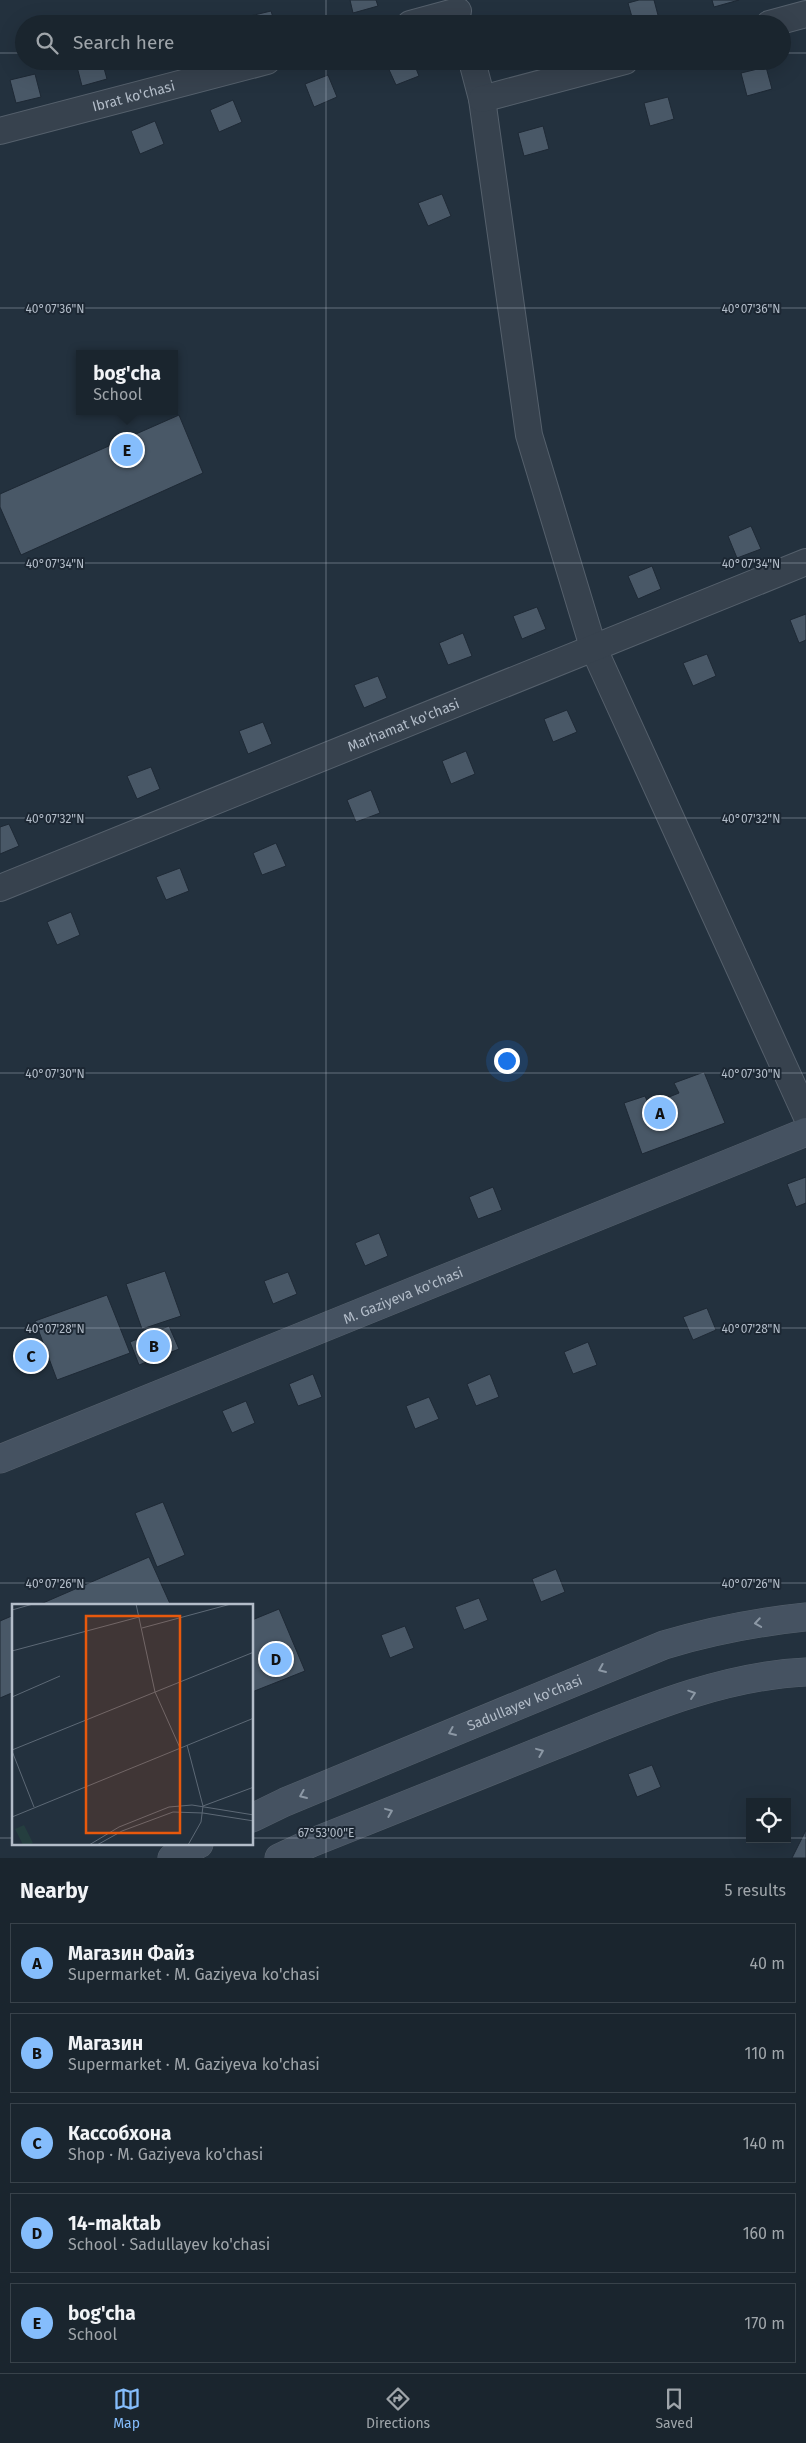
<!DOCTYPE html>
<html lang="en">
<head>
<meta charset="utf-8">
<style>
  :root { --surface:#1a252e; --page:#27313a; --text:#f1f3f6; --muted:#9fa5aa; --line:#38424a; --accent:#85bdfc }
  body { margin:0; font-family:"Fira Sans",sans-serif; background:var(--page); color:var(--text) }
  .controls { position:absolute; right:15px; bottom:15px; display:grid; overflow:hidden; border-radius:0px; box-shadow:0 5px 20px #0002 }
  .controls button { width:45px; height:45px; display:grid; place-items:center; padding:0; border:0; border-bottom:1px solid var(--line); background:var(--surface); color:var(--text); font:25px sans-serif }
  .you { position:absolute; left:506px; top:1060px; width:18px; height:18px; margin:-12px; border:4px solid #fff; border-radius:50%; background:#1a73e8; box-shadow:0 0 0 8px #1a73e833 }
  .badge { display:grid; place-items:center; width:32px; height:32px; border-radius:50%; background:var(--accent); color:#111; font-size:16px; font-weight:700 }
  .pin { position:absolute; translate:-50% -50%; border:2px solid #fff; box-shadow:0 1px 5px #0006 }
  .popup { position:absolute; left:76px; top:350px; width:102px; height:65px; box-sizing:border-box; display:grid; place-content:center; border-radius:0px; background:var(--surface); filter:drop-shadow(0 1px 4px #0005); font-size:16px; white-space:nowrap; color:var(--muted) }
  .popup b { font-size:19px; color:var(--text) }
  .popup::after { content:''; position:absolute; left:50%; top:100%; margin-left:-10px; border:10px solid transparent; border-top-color:var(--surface) }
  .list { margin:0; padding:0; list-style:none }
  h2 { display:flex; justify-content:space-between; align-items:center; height:65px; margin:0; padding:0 20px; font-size:21px }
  h2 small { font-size:16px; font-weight:400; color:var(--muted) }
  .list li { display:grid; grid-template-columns:32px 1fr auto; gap:15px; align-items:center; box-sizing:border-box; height:80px; margin:0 10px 10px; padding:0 10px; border:1px solid var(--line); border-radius:0px }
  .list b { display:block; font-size:19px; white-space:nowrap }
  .list p { margin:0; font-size:16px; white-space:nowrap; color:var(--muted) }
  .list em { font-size:16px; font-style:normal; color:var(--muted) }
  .icon { flex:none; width:28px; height:28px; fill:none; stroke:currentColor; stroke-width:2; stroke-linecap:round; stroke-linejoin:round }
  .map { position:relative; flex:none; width:806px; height:1858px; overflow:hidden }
  .search { position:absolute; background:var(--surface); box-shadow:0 5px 20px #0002; left:15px; right:15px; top:15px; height:55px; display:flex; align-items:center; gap:12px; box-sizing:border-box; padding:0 18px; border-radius:28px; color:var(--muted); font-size:19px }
  .sheet { height:515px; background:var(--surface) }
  nav { display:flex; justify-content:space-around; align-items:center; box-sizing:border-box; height:70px; border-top:1px solid var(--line); background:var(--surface); font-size:14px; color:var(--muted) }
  nav a { display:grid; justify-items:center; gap:2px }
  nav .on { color:var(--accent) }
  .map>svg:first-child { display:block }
  .building { fill:#495867; stroke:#1e2935 }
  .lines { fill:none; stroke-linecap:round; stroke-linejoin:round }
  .street-casing { stroke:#55606c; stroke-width:28 }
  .secondary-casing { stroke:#55606c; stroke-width:29 }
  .street { stroke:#37424e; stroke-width:26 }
  .secondary { stroke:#455261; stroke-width:28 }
  .oneway { stroke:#8c98a5 }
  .ticks { fill:none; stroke:#b3bdc9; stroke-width:1; stroke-opacity:0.45 }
  .labels { text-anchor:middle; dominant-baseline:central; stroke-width:4; stroke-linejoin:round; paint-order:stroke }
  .street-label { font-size:14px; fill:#b3bdc9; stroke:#1c2733 }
  .inset-road { fill:none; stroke:#5d6976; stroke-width:1 }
  .view { fill:#e8590c; fill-opacity:0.15; stroke:#e8590c; stroke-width:2.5 }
  .inset-edge { fill:none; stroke:#b3bdc9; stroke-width:2.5 }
  .ticks-label { font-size:12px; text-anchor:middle; fill:#b3bdc9; stroke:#1c2733; stroke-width:4; stroke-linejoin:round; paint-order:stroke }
</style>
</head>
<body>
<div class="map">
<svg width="806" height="1858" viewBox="0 0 806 1858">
  <rect width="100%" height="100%" fill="#23313e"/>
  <path class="building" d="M350,0h26l2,6 -25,7z
    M639,0h15l5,19 -25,5 -6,-21z
    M712,0h27l-25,7z
    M271,11l4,13h-27l-2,-7z
    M566,16l3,8h-27v-1z
    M82,61h20l5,18 -25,7 -6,-23z
    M390,61h23l6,15 -23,9 -10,-22z
    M766,67l6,22 -25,7 -6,-23z
    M35,74l6,23 -25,6 -6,-23z
    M328,75l9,22 -23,10 -9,-23z
    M668,97l6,22 -24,7 -6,-23z
    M233,100l9,22 -23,10 -9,-22z
    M155,121l9,23 -24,10 -9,-23z
    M543,126l6,23 -25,7 -6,-23z
    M442,194l9,22 -23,10 -10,-23z
    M179,415l24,58 -182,82 -21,-48v-13z
    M751,526l10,23 -24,9 -9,-22z
    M652,566l9,23 -23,10 -10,-23z
    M537,607l9,22 -24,10 -9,-23z
    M806,614v26l-7,3 -9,-23z
    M463,633l9,23 -24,9 -9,-22z
    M707,654l9,22 -23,10 -10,-23z
    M378,676l9,22 -23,10 -10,-23z
    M567,710l10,22 -24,10 -9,-23z
    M263,722l9,22 -24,10 -9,-23z
    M466,751l9,23 -24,10 -9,-23z
    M151,767l9,22 -23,10 -10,-23z
    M371,790l9,23 -24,9 -9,-22z
    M9,824l10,22 -19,8v-27z
    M276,843l10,23 -24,9 -9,-22z
    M180,868l9,23 -23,9 -10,-23z
    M71,912l9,23 -23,10 -10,-23z
    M704,1072l21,51 -83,31 -18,-51 21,-7 4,9 30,-12 -5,-10z
    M806,1177v26l-10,4 -9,-23z
    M493,1187l9,23 -24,9 -9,-22z
    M379,1233l9,23 -23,10 -10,-23z
    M165,1271l16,45 -39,13 -16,-45z
    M288,1272l9,22 -24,10 -9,-23z
    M107,1295l23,58 -73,27 -22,-59z
    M707,1308l9,22 -23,10 -10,-23z
    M169,1326l10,23 -40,16 -9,-23z
    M588,1342l9,23 -24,9 -9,-22z
    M36,1343l9,20 -22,9 -9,-21z
    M313,1374l9,23 -24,9 -9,-22z
    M490,1374l9,23 -23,9 -9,-22z
    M429,1397l10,22 -24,10 -9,-23z
    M246,1401l9,22 -23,10 -10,-22z
    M163,1502l22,53 -28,12 -22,-54z
    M149,1557l22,49h-135z
    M556,1569l9,23 -24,10 -9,-23z
    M479,1598l9,22 -24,10 -9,-23z
    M279,1609l26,62 -53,21v-72z
    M14,1615v77l-14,6v-77z
    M405,1626l9,22 -24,10 -9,-23z
    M652,1765l9,22 -24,10 -9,-23z
    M806,1830v28h-14z"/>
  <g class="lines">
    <defs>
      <g id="street">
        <path d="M410,24l48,-13"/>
        <path d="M769,24l37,-10"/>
        <path d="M472,61l10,38 47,336 64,212 213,468"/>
        <path d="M482,99l143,-38"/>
        <path id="s1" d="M0,131l267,-70"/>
        <path id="s2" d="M0,888l806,-326"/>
      </g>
      <g id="secondary">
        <path id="s3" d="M0,1459l806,-327"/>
        <path id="s4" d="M252,1818l33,-16 379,-157c47,-14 93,-23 142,-28"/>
        <path d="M172,1858l27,-14"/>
        <path d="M279,1858l32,-15c81,-32 162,-65 242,-97 81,-32 165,-70 253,-74"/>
      </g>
    </defs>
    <use href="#street" class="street-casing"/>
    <use href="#secondary" class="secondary-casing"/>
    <use href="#street" class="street"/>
    <use href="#secondary" class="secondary"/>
  </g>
  <defs><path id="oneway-chevron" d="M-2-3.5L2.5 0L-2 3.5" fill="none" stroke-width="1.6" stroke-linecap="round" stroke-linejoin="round" transform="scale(1.25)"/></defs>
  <g class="oneway">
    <use href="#oneway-chevron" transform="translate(758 1623) rotate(171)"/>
    <use href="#oneway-chevron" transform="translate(602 1669) rotate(157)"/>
    <use href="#oneway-chevron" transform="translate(692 1694) rotate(-19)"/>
    <use href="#oneway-chevron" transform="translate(452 1732) rotate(157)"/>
    <use href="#oneway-chevron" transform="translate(540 1752) rotate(-22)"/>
    <use href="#oneway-chevron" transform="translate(303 1795) rotate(157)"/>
    <use href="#oneway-chevron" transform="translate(389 1812) rotate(-22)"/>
  </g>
  <path class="ticks" d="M326,0v24M0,53h24M782,53h24M326,61v1797M0,308h806M0,563h806M0,818h806M0,1073h806M0,1328h806M0,1583h806M0,1838h14M252,1838h498M787,1838h19"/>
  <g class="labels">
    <g class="street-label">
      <text stroke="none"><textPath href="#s1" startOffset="138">Ibrat ko'chasi</textPath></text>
      <text stroke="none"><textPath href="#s2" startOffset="435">Marhamat ko'chasi</textPath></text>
      <text stroke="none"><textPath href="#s3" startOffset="435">M. Gaziyeva ko'chasi</textPath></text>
      <text stroke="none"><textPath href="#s4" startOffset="296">Sadullayev ko'chasi</textPath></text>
    </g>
  </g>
  <g transform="translate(12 1604)">
    <rect width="241" height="241" fill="#23313e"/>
    <path d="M12,221l9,18 -4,2h-6l-8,-16z" fill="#253e3f"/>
    <path class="inset-road" d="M124,0l19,88 25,56M0,6l21,-6M130,24l89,-24M0,47l127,-34M0,93l48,-21M175,141l16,61 -2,16 -13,23M0,146l242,-98M0,147l22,56M191,202l51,-19M0,213l242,-99M77,241l30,-18 50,-20 23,-2 62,10M85,241l25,-14 51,-19 30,1 51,8"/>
    <path class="view" d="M74,12h94v217h-94z"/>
    <rect width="241" height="241" class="inset-edge"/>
  </g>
  <g class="ticks-label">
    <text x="55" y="313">40°07'36"N</text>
    <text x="751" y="313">40°07'36"N</text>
    <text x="55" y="568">40°07'34"N</text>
    <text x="751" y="568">40°07'34"N</text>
    <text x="55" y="823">40°07'32"N</text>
    <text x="751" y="823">40°07'32"N</text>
    <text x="55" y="1078">40°07'30"N</text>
    <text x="751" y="1078">40°07'30"N</text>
    <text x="55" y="1333">40°07'28"N</text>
    <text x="751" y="1333">40°07'28"N</text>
    <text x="55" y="1588">40°07'26"N</text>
    <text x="751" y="1588">40°07'26"N</text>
    <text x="326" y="1837">67°53'00"E</text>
  </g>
</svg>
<div class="controls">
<button><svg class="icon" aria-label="locate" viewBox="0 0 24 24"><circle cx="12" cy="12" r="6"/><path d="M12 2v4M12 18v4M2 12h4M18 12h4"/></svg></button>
</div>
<div class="you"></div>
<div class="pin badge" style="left:660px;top:1113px">A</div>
<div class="pin badge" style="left:154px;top:1346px">B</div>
<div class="pin badge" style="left:31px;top:1356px">C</div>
<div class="pin badge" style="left:276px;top:1659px">D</div>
<div class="pin badge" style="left:127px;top:450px">E</div>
<div class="popup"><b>bog'cha</b>School</div>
<div class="search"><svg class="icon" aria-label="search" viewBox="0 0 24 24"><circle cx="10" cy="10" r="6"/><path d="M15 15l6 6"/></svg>Search here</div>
</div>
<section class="sheet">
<h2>Nearby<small>5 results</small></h2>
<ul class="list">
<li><span class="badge">A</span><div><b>Магазин Файз</b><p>Supermarket · M. Gaziyeva ko'chasi</p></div><em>40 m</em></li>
<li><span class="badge">B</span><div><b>Магазин</b><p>Supermarket · M. Gaziyeva ko'chasi</p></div><em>110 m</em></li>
<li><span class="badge">C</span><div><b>Кассобхона</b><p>Shop · M. Gaziyeva ko'chasi</p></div><em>140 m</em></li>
<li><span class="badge">D</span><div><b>14-maktab</b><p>School · Sadullayev ko'chasi</p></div><em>160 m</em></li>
<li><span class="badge">E</span><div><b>bog'cha</b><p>School</p></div><em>170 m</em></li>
</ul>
</section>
<nav>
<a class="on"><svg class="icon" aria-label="map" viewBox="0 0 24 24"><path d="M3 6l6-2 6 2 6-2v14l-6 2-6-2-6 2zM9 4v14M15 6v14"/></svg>Map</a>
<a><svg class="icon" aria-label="directions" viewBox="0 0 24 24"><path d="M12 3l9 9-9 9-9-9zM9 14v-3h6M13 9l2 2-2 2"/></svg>Directions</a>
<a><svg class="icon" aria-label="saved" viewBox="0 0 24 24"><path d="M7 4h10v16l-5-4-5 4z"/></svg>Saved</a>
</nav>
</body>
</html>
